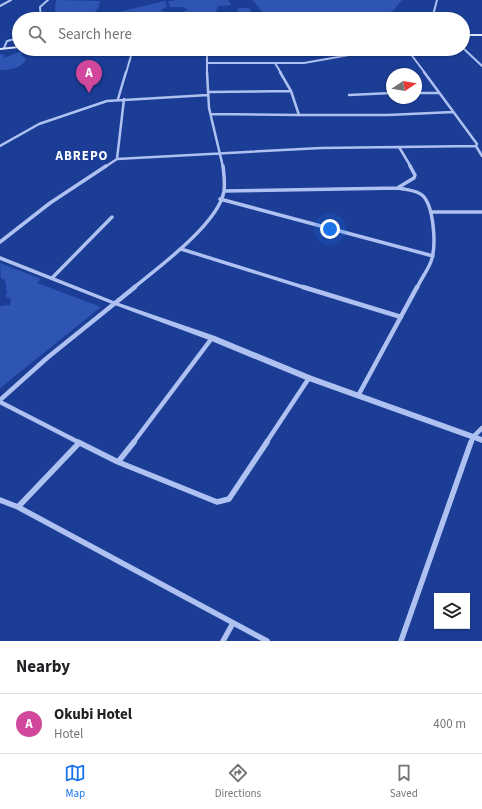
<!DOCTYPE html>
<html lang="en">
<head>
<meta charset="utf-8">
<style>
  :root { --surface:#fff; --page:#f6f6f6; --text:#202124; --muted:#757577; --line:#e0e0e0; --accent:#1a73e8 }
  body { margin:0; font-family:"Source Sans 3",sans-serif; background:var(--page); color:var(--text) }
  .controls { position:absolute; right:12px; bottom:12px; display:grid; overflow:hidden; border-radius:0px; box-shadow:0 1px 3px #0004 }
  .controls button { width:36px; height:36px; display:grid; place-items:center; padding:0; border:0; border-bottom:1px solid var(--line); background:var(--surface); color:var(--text); font:20px sans-serif }
  .compass { position:absolute; left:386px; top:68px; width:36px; height:36px; border-radius:50%; background:var(--surface); box-shadow:0 1px 3px #0004; rotate:78deg }
  .you { position:absolute; left:330px; top:229px; width:14px; height:14px; margin:-10px; border:3px solid #fff; border-radius:50%; background:#1a73e8; box-shadow:0 0 0 6px #1a73e833 }
  .badge { display:grid; place-items:center; width:26px; height:26px; border-radius:50%; background:var(--accent); color:#fff; font-size:13px; font-weight:700 }
  .pin { position:absolute; translate:-50% -33px; filter:drop-shadow(0 1px 2px #0008) }
  .pin::after { content:''; position:absolute; top:21px; width:14px; height:12px; background:inherit; clip-path:polygon(0 0,100% 0,50% 100%) }
  .list { margin:0; padding:0; list-style:none }
  h2 { display:flex; justify-content:space-between; align-items:center; height:52px; margin:0; padding:0 16px; font-size:17px }
  h2 small { font-size:13px; font-weight:400; color:var(--muted) }
  .list li { display:grid; grid-template-columns:26px 1fr auto; gap:12px; align-items:center; box-sizing:border-box; height:60px; padding:0 16px; border-top:1px solid var(--line) }
  .list b { display:block; font-size:15px; white-space:nowrap }
  .list p { margin:0; font-size:13px; white-space:nowrap; color:var(--muted) }
  .list em { font-size:13px; font-style:normal; color:var(--muted) }
  .icon { flex:none; width:22px; height:22px; fill:none; stroke:currentColor; stroke-width:2; stroke-linecap:round; stroke-linejoin:round }
  .map { position:relative; flex:none; width:482px; height:641px; overflow:hidden }
  .search { position:absolute; background:var(--surface); box-shadow:0 1px 3px #0004; left:12px; right:12px; top:12px; height:44px; display:flex; align-items:center; gap:10px; box-sizing:border-box; padding:0 14px; border-radius:22px; color:var(--muted); font-size:15px }
  .sheet { height:112px; background:var(--surface) }
  nav { display:flex; justify-content:space-around; align-items:center; box-sizing:border-box; height:56px; border-top:1px solid var(--line); background:var(--surface); font-size:11px; color:var(--muted) }
  nav a { display:grid; justify-items:center; gap:2px }
  nav .on { color:var(--accent) }
  .map>svg:first-child { display:block }
  .green { fill:#2f55b4 }
  .lines { fill:none; stroke-linecap:round; stroke-linejoin:round }
  .minor-far4 { stroke:#aec1f0; stroke-width:2 }
  .minor-far3 { stroke:#aec1f0; stroke-width:2.5 }
  .minor-far2 { stroke:#aec1f0; stroke-width:3.5 }
  .minor-far1 { stroke:#aec1f0; stroke-width:4.5 }
  .minor { stroke:#aec1f0; stroke-width:5.5 }
  .tertiary { fill:#aec1f0; fill-rule:evenodd }
  .secondary { fill:#dce4fb; fill-rule:evenodd }
  .labels { text-anchor:middle; dominant-baseline:central; stroke-width:4; stroke-linejoin:round; paint-order:stroke }
  .far-district-label { font-size:13px; font-weight:bold; letter-spacing:1px; fill:#fff; stroke:#1b3d96 }
</style>
</head>
<body>
<div class="map">
<svg width="482" height="641" viewBox="0 0 482 641">
  <rect width="100%" height="100%" fill="#1b3d96"/>
  <path class="green" d="M56,0l44,1c-3,23 -29,18 -46,18z
    M180,0h48l3,5 -13,1 -2,5 2,5 10,-1 10,-4v-3h11l8,11h-133l-5,-7 46,-11 2,6 -7,3 12,4 17,-4 -6,-3h-13l-2,-6z
    M253,0h149l-12,14 10,5h-133z
    M20,52l3,1 -2,2 5,4c-3,9 -17,11 -26,11v-16l5,1 -2,3z
    M0,263l41,16 -4,4 64,24 -101,81v-82l10,-1 1,-6 -6,-3 2,-3 -2,-13 -4,-2z"/>
  <g class="lines">
    <path class="minor-far4" d="M0,6l11,-6
      M41,19l-1,-12 8,-7
      M432,19l5,-19
      M4,48l3,-7 12,-3
      M463,48l19,18
      M407,49l18,24
      M207,63h68
      M126,73l7,-24
      M207,73v-24
      M281,73l-6,-10h29l79,-14"/>
    <path class="minor-far3" d="M207,72l2,36 14,59
      M280,72l11,19 8,24h89l65,-3
      M208,92l83,-1
      M416,93h23
      M349,95l43,-2
      M118,99l8,-27
      M211,114l88,1
      M0,146l39,-22 68,-23 101,-6
      M476,146l6,10
      M399,147l12,20
      M117,159l7,-60
      M105,167l12,-8 204,-11 155,-2 1,-2 -53,-72"/>
    <path class="minor-far2" d="M399,187l15,-9 1,-3 -5,-9
      M224,191l175,-3c8,2 17,2 23,7 12,10 14,49 10,63 -2,10 -11,20 -15,30
      M220,199l213,57
      M431,212h51
      M0,242l50,-39 56,-37
      M181,249l125,39
      M52,278l60,-61
      M133,288c25,-20 86,-65 91,-97 1,-8 0,-17 -1,-25"/>
    <path class="minor-far1" d="M303,287l98,30
      M359,394l58,-107
      M0,400l47,-42 88,-71
      M0,402l80,41
      M133,443l79,-105
      M266,443l43,-65
      M471,443l2,-6 9,-9"/>
    <path class="minor" d="M78,442l40,20
      M134,442l-16,20 99,40 12,-3 38,-57
      M0,500l18,7 249,134
      M18,507l61,-64
      M223,641l10,-18
      M401,641l70,-199"/>
    <path class="tertiary" d="M0,256l116,46 99,34 97,40 170,61v6l-176,-63 -97,-40 -97,-36 -112,-44z"/>
    <path class="secondary" d="M463,34h19v2h-19z
      M19,46v2l-19,2v-2z"/>
  </g>
  <g class="labels">
    <g class="far-district-label">
      <text x="82" y="156">ABREPO</text>
    </g>
  </g>
</svg>
<div class="controls">
<button><svg class="icon" aria-label="layers" viewBox="0 0 24 24"><path d="M12 4l9 5-9 5-9-5zM3 14l9 5 9-5"/></svg></button>
</div>
<svg class="compass" viewBox="-18 -18 36 36"><path d="M0-13l5 13h-10z" fill="#e53935"/><path d="M0 13l5-13h-10z" fill="#757577"/></svg>
<div class="you"></div>
<div class="pin badge" style="left:89px;top:93px;background:#d1479c">A</div>
<div class="search"><svg class="icon" aria-label="search" viewBox="0 0 24 24"><circle cx="10" cy="10" r="6"/><path d="M15 15l6 6"/></svg>Search here</div>
</div>
<section class="sheet">
<h2>Nearby<small></small></h2>
<ul class="list">
<li><span class="badge" style="background:#d1479c">A</span><div><b>Okubi Hotel</b><p>Hotel</p></div><em>400 m</em></li>
</ul>
</section>
<nav>
<a class="on"><svg class="icon" aria-label="map" viewBox="0 0 24 24"><path d="M3 6l6-2 6 2 6-2v14l-6 2-6-2-6 2zM9 4v14M15 6v14"/></svg>Map</a>
<a><svg class="icon" aria-label="directions" viewBox="0 0 24 24"><path d="M12 3l9 9-9 9-9-9zM9 14v-3h6M13 9l2 2-2 2"/></svg>Directions</a>
<a><svg class="icon" aria-label="saved" viewBox="0 0 24 24"><path d="M7 4h10v16l-5-4-5 4z"/></svg>Saved</a>
</nav>
</body>
</html>
